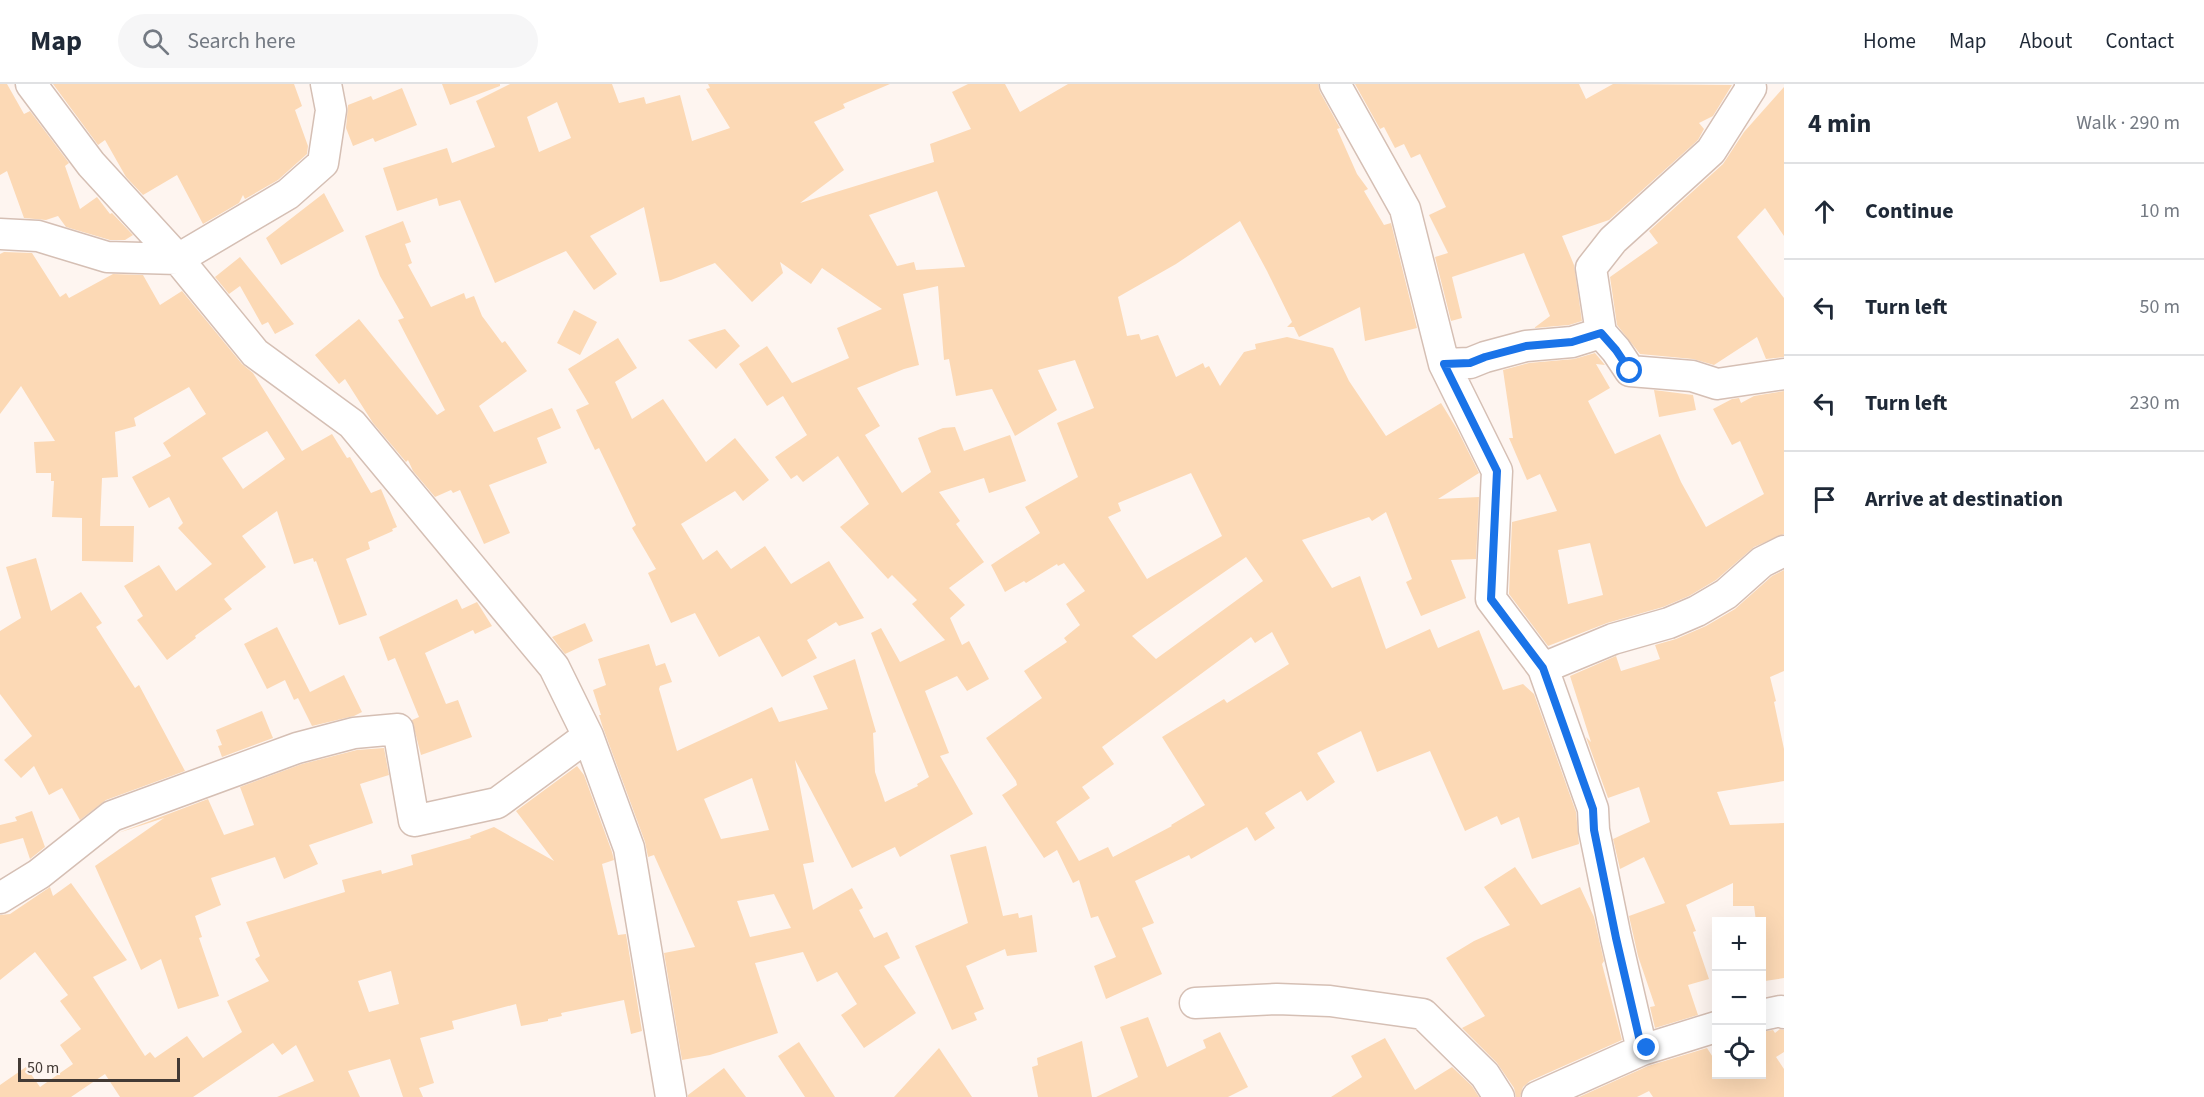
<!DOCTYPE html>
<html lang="en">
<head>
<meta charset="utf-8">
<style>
  :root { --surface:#fff; --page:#f6f6f7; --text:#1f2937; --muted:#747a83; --line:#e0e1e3 }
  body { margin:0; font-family:"Source Sans 3",sans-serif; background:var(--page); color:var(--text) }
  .controls { position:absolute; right:18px; bottom:18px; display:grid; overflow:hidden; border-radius:0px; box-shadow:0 6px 24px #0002 }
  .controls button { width:54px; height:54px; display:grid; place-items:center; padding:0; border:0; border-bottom:2px solid var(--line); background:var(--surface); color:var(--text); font:30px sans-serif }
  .scale { position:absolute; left:18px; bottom:15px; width:162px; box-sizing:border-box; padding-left:6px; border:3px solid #433a35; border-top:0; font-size:16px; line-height:21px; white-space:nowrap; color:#433a35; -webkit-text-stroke:4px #fef5f0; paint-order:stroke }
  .stop { position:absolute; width:18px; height:18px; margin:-14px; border:4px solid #1a73e8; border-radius:50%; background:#fff }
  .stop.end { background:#1a73e8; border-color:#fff; box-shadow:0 2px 6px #0008 }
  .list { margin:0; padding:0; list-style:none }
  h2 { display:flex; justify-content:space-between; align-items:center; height:78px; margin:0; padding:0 24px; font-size:26px }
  h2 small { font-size:20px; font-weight:400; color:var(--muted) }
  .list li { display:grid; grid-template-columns:39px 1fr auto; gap:18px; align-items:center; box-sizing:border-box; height:96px; padding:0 24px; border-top:2px solid var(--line) }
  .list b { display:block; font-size:22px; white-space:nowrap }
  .list em { font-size:20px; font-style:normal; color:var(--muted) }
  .icon { flex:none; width:33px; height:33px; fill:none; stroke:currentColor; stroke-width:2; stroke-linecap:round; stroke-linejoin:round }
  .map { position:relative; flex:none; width:1784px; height:1013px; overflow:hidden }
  header { display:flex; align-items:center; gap:36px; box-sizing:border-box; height:84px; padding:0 30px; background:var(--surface); border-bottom:2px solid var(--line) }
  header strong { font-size:28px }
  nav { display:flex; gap:33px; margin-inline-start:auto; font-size:21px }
  .search { width:420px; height:54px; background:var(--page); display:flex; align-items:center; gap:15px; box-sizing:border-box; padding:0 21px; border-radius:33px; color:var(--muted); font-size:22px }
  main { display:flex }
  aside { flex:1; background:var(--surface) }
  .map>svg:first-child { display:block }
  .building { fill:#fcd9b5; fill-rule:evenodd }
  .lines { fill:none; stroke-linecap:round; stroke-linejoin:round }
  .minor-casing { stroke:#d5bfb4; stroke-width:33 }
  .minor { stroke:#fff; stroke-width:30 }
  .route { stroke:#1a73e8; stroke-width:8 }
</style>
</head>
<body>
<header>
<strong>Map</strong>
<div class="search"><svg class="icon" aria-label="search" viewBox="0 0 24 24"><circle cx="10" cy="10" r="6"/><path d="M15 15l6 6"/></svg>Search here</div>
<nav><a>Home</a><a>Map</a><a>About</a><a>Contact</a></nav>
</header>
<main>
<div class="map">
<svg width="1784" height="1013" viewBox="0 0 1784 1013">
  <rect width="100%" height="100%" fill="#fef5f0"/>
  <path class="building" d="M0,0h7l17,30 6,-3 39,52 -4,3 15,43 17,-12 13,17 2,-1 21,22 -8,5h-15l-44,-13 -8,-11 -12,4 -22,-2 -17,-47 -7,4z
    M53,0h241l8,22 -7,4 13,36 -1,8 -29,26 -33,19 -2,-4 -4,8 -36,21 -26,-49 -34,20 -17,-18 -21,-37 -7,5z
    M442,0h58v2l-50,19z
    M510,0h102l7,19 25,-6 2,7 34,-9 12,46 38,-13 -24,-39 4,-1 -2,-4h182l-47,20 2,4 -31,14 30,48 -44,33 134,-41 -4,-18 41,-15 -19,-37 16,-8h37l15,28 48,-28h250l2,8 20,36 -3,1 20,45 11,15 -4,2 20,34 7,-2 26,105 -52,13 -5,-34 -61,30 -5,-10h-7l5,-5 -25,-51 -27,-50 -64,43 -58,33 9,39 12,-2 2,6 17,-5 18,42 27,-14 2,5 4,-2 11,20 24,-34 12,-3 -1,-5 32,-7 46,11 16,33 37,55 55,-33 16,26 22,44 -41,26 41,-2 -3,62 -25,1 15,38 -45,18 -15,-34 6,-3 -26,-67 -14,9 -3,-4 -67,23 30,48 28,-12 26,73 44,-20 8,19 41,-18 24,60 20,-6 11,10 42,118 3,32 -47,15 -13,-42 -18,8 -4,-9 -32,15 -35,-80 -53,21 -16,-41 -44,22 18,29 -28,19 -6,-10 -36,22 10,15 -20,13 -8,-14 -56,32 -2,-4 -54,26 19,42 -12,5 20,46 -56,25 -12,-33 22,-9 -18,-41 -7,2 -12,-38 -6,3 -16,-33 -13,8 -42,-63 15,-10 -1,-4 -30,-43 56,-40 -18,-27 43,-29 -3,-4 16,-13 -14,-21 19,-13 -21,-28 -6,3 -1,-2 -31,19 -2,-2 -19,11 -14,-27 49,-32 -15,-26 53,-30 -21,-54 37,-15 -19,-48 -37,10 19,40 -42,26 -23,-47 -36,7 -7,-37 -5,1 -6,-74 -35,8 16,71 -15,4 -47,19 23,38 -15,9 37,58 29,-21 -13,-34 25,-10 12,-1 9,24 46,-16 16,46 -37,12 -5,-15 -45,14 21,29 -4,3 28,38 -35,26 16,17 -15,13 12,27 7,-4 20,38 -22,12 -10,-15 -32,15 24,62 -9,3 33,58 -73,43 -5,-10 -43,21 -57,-108 19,102 -11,2 10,46 39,-22 11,20 -4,2 15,28 13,-6 13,26 -16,8 32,47 -52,35 -23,-33 16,-11 -20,-32 -20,10 -14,-30 -48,11 23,70 -68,22 -28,5 -18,-107 31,-6 -41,-92 -6,2 -3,-15 -43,-117 -3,-10h2l-8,-25 13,-5 -8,-26 51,-15 7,22 9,-3 7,19 -12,4 -1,3 18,62 95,-44 7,15 49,-13 -15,-33 42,-17 21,73 -3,1 2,39 10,30 33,-16 -1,-2 12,-7 -58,-144 10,-5 19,34 45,-22 -33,-36 5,-4 -25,-25 -4,4 -48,-52 29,-23 -31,-48 -35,26 -6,-7 -6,4 -16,-22 32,-22 -24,-39 -16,10 -28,-42 28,-18 25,37 57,-25 -12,-30 45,-19 -60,-41 -11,16 -31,-22 3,11 -31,29 -37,-39 -44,17 -11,2 -16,-75 -54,29 27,38 -23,16 -28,-39 -71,32 -35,-83 -21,6 -2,-8 -40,13 -14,-43 64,-20 5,15 43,-16 -19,-46zM557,18l14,36 -32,14 -12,-35zM937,107l28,76 -49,3 -2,-8 -17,4 -28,-51zM1191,389l31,63 -75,43 -39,-62 13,-6 -3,-8zM1246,473l17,24 -107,78 -24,-23zM1272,548l17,32 -62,39 -3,-4 -62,38 43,68 -34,20 1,1 -59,31 -5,-10 -29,14 -23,-39 34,-24 -8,-11 32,-23 -12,-17 149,-110 4,6zM752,694l17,52 -48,9 -17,-40zM774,810l17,34 -41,9 -13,-36z
    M1355,0h224l7,15 27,-15 119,1 -19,31 -14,7 5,6 -6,11 -89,80 -47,16 12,29 8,56 -13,4 -35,3 16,-12 -26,-63 -72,24 10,41 -11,3 -16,-64 13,-4 -19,-38 17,-8 -26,-53 -9,4 -7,-14 -9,4 -11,-21 -4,2z
    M1784,3v149l-19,-28 -28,29 47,61v59l-18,2 -9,-22 -43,28 -21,-6 -53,-5 -23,-29 -7,-48 48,-34 -9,-12 74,-67 21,-32z
    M402,4l15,37 -42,17 -2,-4 -20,8 -7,-18 2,-23 23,-9 2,4z
    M324,109l20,38 -63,34 -15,-27z
    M403,137l8,21 -6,2 7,19 -4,2 23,42 33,-14 2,6 8,-3 8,20 20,27 3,-2 22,30 -48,35 15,26 58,-24 9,20 -24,10 10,25 -58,22 21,48 -26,11 -24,-54 -7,3 -2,-3 -16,7 -22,-26 -5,-11 -2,2 -33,-39 -28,-44 -6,5 -24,-29 44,-36 78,96 8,-5 -47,-90 6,-2 -24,-42 -15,-40z
    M4,168l28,1 28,44 6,-4 3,5 44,-24 30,1 17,30 22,-14 60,73 11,9 49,78 30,-17 15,24 3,-1 21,36 10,-4 16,38 -5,2 1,2 -25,11 2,7 -24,10 21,56 -28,10 -23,-64 -2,1 -1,-4 -19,6 -17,-53 -35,25 24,31 -42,32 8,10 -37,27 1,2 -29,22 -30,-40 6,-4 -19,-30 35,-21 17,26 36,-27 -34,-36 5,-5 -14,-26 -20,11 -17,-31 39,-21 -8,-13 43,-29 -17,-27 -55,31 2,8 -21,6 3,45 -16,1 -2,48h34l-1,36 -51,-1v-43l-30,-1 2,-36h-3v-8h-15l-2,-31 21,-1 -34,-55 -21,28v-160zM267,347l18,28 -42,30 -21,-31z
    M240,173l54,67 -19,10 -7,-12 -6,3 -22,-39 -11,8 -14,-17z
    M574,226l23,12 -17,33 -23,-12z
    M725,245l15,17 -24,23 -28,-29z
    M618,254l19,30 -22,14 17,37 31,-20 43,63 29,-24 34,42 -26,21 -8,-10 -54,33 22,36 14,-10 14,19 34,-23 26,38 38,-23 35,57 -25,8 -3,-4 -29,18 10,18 -35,19 -23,-41 -40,21 -24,-44 -24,10 -23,-50 8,-4 -24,-41 4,-3 -37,-77 -4,2 -19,-40 13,-6 -21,-35z
    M1595,269l10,12 -9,-1 14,24 -22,13 27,53 45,-20 21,48 25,45 58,-33 -24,-53 -8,4 -19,-36 19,-10 7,-1 2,5 13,-7 30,-5v143l-30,13 -38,33 -27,16 -26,11 -56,16 -59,23 -39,-52 3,-72 45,-11 -17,-37 -13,6 -18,-42h4l-10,-68 26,-7 45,-4zM1590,459l13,52 -35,9 -10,-54z
    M1654,306l39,5 3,15 -37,7z
    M36,474l15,53 30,-19 21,31 -6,4 39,61 4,-3 46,86 -79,29 -26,20 -18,-32 -13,7 -15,-29 -13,12 -17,-18 28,-24 -32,-42v-63l21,-13 -15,-51z
    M1784,486v101l-14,6 6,24 -2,1 10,47v32l-67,11 13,33 54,-2v155l-19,3 -4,-25v-35h-5l-2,-15h-21v-23l-47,22 10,26 -3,1 16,47 -21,6 10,30 -43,13 -5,-21 5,-1 -17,-50 -9,-40 36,-13 -21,-46 -24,12 -7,-30 37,-17 -11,-35 -31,11 -22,-61 5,5 -21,-66 46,-20 5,15 39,-12 -5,-14 21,-6 30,-13 29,-17 37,-33z
    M457,515l5,10 15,-7 15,24 -17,8 -2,-4 -48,23 21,51 12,-4 14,37 -51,18 -9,-35 7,-3 -24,-59 -7,3 -9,-24z
    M585,539l8,18 -28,13 -13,-17z
    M277,543l33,65 -16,8 -9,-20 -18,9 -23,-45z
    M344,591l18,37 -8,4 -42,10 -14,-28z
    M262,627l11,27 -51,19 -4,-11 4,-1 -6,-15z
    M384,664l5,27 -29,9 13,39 -64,22 9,19 -34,15 -9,-22 -64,21 10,27 -26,11 7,21 -3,1 20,58 -41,13 -17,-50 -20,11 -46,-104 69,-48 -46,15 90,-34 16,36 30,-10 -14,-38 62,-23 55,-14z
    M577,682l7,9 28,77 2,8 -12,4 16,71 8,-1 16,97 -11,3 -7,-34 -63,13 1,3 -14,3v2l-27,5 -5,-22 -64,17 2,8 -34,9 14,45 -15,5 4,9h-20l-13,-38 -42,12 12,26h-83l37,-16 -18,-36 -14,10 -9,-12 -80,54h-73l-15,-23 -34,23h-71v-12l26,-18 14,20 33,-23 -13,-19 21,-16 -21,-28 8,-6 -33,-43 -35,28v-65l10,-1 40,-27 3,9 18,-13 56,77 -34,17 52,79 5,-4 5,6 32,-22 16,22 39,-26 -15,-31 42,-20 -14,-22 5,-3 -14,-34 99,-30 -3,-12 39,-10 1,4 31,-9 -2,-10 60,-17 -1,-2 24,-9 60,34 -38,-50zM391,887l8,33 -30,8 -11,-31z
    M32,727l13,36 -15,12 -7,-21 -23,6v-19l17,-4 -2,-4z
    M986,762l17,70 15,-3 1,5 13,-3 5,37 -30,4 -2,-7 -39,17 18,43 -10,4 3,7 -25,10 -37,-84 53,-23 -18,-68z
    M1515,783l26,38 39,-18 14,30 10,44 -2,3 20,76 -92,41 -7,6 -3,10h-4l-2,-9 -17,-25 -35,-35 23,-12 -39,-58 28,-17 36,-16 -26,-38z
    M1148,933l19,50 39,-19 -3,-8 17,-8 28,55 -20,10h-132l42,-20 -18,-50z
    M1780,945l4,1v22l-8,5 8,12v28h-131l-4,-6 -12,6h-58l69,-31 59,-18 9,14v12h45v-42l12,-2 2,3z
    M1385,954l30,52 37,-23 20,19 7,11h-148l31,-20 -11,-21z
    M1082,957l10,56h-54l-6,-30 6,-2 -1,-7z
    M799,958l36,55h-30l-27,-41z
    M939,964l33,49h-78z
    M724,984l22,29h-58v-2z"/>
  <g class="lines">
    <defs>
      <path id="minor" d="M31,0l60,80 87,95 77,94 97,71 202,243 34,69 41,112 42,249
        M1335,0l70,125 39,155 53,107 -6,128 52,69 50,141 1,21 22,108 26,112 -105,47
        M0,150l38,2 69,21 71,2 110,-65 35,-31 8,-53 -5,-26
        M1601,249l15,17 14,21 62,5 25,8 67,-10
        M1444,280l26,-1 15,-6 41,-11 46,-4 29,-9 -10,-65 22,-28 98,-89 40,-63 -1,-4
        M1543,584l70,-29 56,-16 28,-12 29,-17 36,-32 22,-11
        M0,814l39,-24 73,-58 185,-68 57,-15 44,-4 16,92 83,-18 91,-67
        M1195,919l82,-4 53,2 93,13 62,61 14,22
        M1762,931l19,-4 3,2
        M1642,966l74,-23"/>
    </defs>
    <use href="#minor" class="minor-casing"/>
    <use href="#minor" class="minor"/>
  </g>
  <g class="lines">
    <path class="route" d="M1630,287l-14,-21 -15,-17 -29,9 -46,4 -41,11 -15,6 -26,1 53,107 -6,128 52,69 50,141 1,21 22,108 26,112 5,-2"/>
  </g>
</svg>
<div class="controls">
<button>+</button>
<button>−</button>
<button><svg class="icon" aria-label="locate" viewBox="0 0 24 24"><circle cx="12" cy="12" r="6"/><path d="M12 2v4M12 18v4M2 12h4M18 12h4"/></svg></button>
</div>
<div class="scale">50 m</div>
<div class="stop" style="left:1630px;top:287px"></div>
<div class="stop end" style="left:1647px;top:964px"></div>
</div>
<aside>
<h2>4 min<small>Walk · 290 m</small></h2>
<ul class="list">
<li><svg class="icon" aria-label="ahead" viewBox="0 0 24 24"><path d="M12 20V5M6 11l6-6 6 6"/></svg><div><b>Continue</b></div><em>10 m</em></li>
<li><svg class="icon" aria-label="left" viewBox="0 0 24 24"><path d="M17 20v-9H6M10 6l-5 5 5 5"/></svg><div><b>Turn left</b></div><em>50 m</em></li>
<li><svg class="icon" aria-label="left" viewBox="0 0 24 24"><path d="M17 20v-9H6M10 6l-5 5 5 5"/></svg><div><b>Turn left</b></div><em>230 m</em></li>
<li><svg class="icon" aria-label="arrive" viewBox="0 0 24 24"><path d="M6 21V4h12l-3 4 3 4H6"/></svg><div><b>Arrive at destination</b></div></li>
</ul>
</aside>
</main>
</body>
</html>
